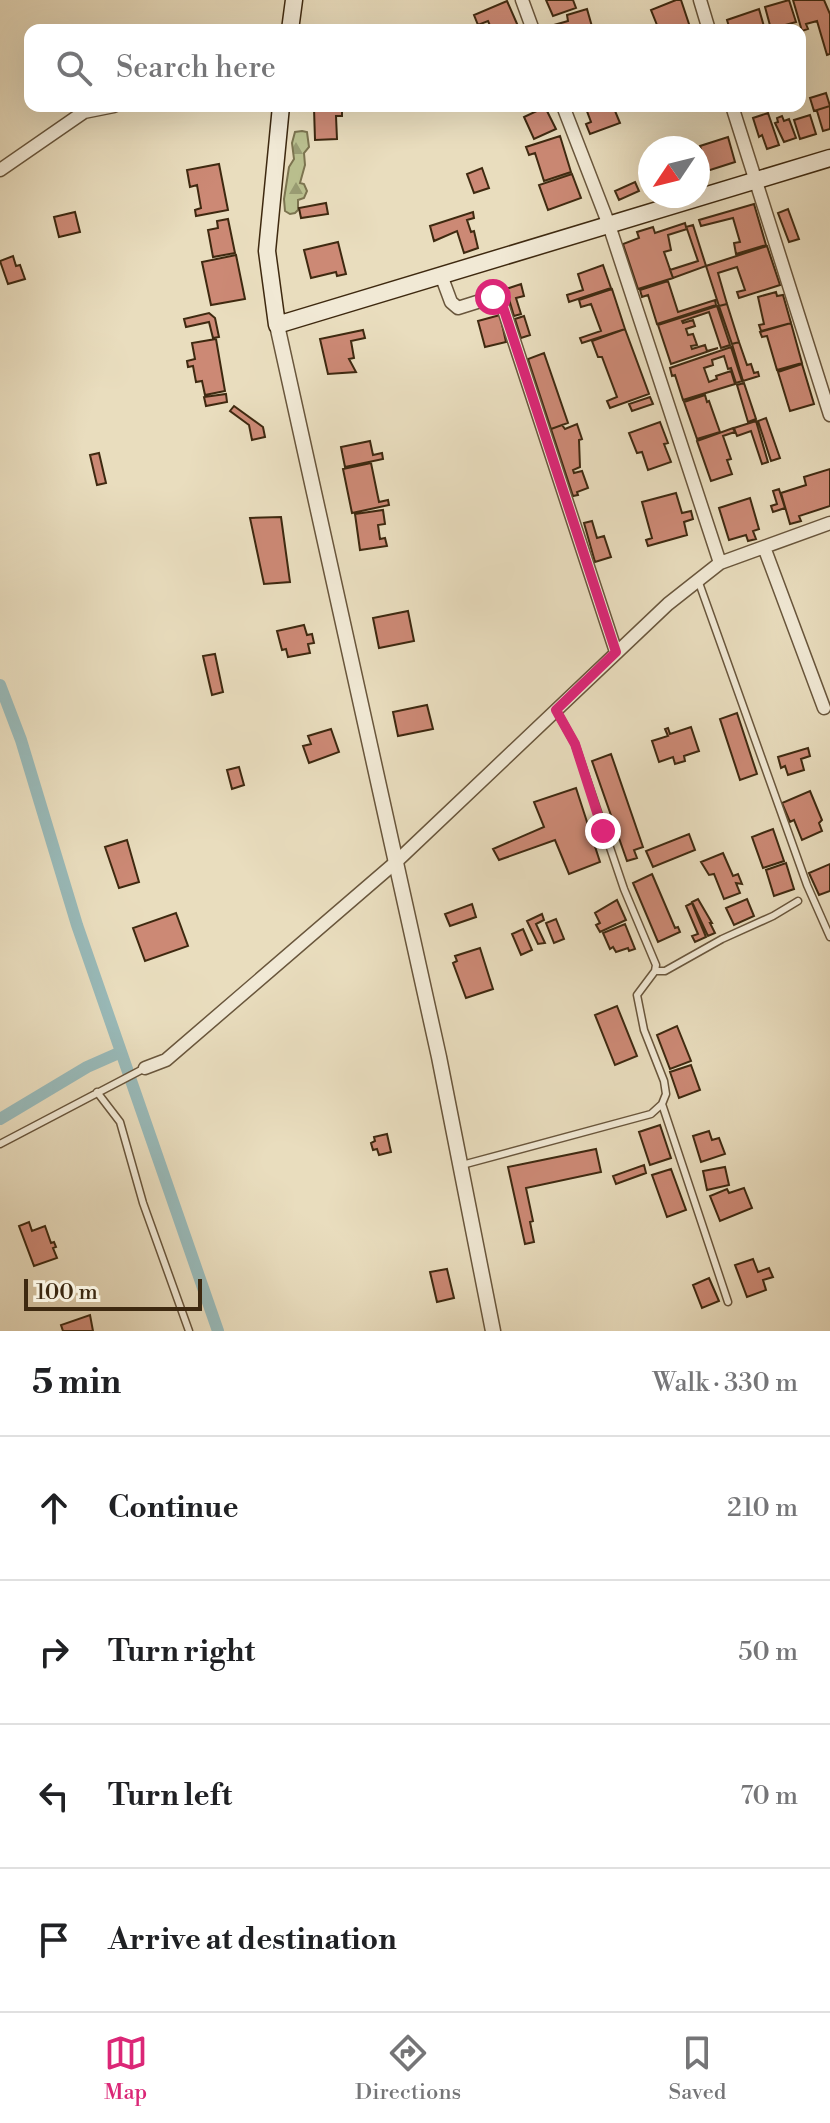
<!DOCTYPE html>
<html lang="en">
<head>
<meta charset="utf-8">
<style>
  :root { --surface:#fff; --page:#f6f6f6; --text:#202124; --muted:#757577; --line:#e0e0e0; --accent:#db2777 }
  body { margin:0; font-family:"Libre Bodoni",serif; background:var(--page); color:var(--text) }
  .compass { position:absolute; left:638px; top:136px; width:72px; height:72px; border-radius:50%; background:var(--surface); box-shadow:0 8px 32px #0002; rotate:235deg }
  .scale { position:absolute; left:24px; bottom:20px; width:178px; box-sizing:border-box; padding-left:8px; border:4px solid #3e2910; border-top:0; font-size:22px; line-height:28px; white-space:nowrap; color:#3e2910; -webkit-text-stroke:6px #f1e9d5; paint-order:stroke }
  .stop { position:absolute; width:24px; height:24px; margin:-18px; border:6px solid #db2777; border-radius:50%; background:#fff }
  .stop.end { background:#db2777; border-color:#fff; box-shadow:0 2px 8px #0008 }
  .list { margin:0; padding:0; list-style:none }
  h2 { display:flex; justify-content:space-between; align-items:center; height:104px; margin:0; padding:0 32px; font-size:34px }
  h2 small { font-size:26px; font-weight:400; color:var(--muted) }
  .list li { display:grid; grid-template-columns:52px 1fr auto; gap:24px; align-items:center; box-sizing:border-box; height:144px; padding:0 32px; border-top:2px solid var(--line) }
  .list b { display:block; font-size:30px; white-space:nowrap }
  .list em { font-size:26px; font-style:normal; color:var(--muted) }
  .icon { flex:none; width:44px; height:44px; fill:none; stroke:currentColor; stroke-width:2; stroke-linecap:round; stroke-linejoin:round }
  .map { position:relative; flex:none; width:830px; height:1331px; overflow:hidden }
  .search { position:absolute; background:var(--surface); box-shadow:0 8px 32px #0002; left:24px; right:24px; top:24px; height:88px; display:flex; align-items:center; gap:20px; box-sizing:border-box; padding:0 28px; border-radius:16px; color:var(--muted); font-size:30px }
  .sheet { height:680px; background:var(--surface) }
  nav { display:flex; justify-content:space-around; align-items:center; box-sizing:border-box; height:112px; border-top:2px solid var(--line); background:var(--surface); font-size:22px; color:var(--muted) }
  nav a { display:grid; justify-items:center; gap:4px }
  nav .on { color:var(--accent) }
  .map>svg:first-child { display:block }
  .forest { fill:url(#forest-firs); stroke:#7c7450; stroke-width:2 }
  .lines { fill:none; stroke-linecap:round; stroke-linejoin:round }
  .canal { stroke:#99bab9; stroke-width:12 }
  .building { fill:#cc8975; stroke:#3e2910; stroke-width:2 }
  .service-casing { stroke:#69563c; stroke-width:9 }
  .minor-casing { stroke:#69563c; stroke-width:15 }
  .tertiary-casing { stroke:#69563c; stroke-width:17 }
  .secondary-casing { stroke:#3e2910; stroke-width:19 }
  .service { stroke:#f1e9d5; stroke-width:6 }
  .minor { stroke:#f1e9d5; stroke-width:12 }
  .tertiary { stroke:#f1e9d5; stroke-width:14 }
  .secondary { stroke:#f1e9d5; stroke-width:16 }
  .route { stroke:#db2777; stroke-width:10 }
</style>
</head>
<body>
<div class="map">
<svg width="830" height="1331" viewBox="0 0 830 1331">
  <defs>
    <pattern id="forest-firs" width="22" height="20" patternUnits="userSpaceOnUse" patternTransform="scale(2)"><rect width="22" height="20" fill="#bac08f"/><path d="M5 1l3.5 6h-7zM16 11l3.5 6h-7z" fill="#999c73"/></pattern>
  </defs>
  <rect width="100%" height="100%" fill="#e9ddbe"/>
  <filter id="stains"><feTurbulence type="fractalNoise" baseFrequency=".0025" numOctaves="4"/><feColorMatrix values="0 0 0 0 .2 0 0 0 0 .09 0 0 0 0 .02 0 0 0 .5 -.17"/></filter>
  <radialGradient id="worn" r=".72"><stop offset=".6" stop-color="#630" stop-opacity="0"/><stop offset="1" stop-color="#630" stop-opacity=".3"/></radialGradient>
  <path class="forest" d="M302,131l5,1 2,15 -5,6 1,12 -5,18 4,1 3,7 -3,7 -6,2v10l-3,3 -5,1 -5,-3 -1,-12 5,-32 5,-8 -2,-16 3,-11z"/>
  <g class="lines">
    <path class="canal" d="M0,685l21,55 56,185 141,406
      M0,1119l87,-52 34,-15"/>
  </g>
  <path class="building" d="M546,0h27l3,8 -23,8z
    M676,0h5l10,30h-35l-2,-3 3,-2 -6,-15z
    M789,0l7,22 -25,7 -6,-22z
    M793,0h31l6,14v40l-3,1 -10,-34 -11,3 2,5 -6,2z
    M507,1l11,25 -9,4h-17l-4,-9 -10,4 -4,-10z
    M587,9l6,21h-37l-2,-5 14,-4 -1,-6z
    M759,9l6,21h-35l-3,-10z
    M826,93l4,13 -16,5 -4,-13z
    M585,106h28l7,17 -30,11 -4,-10 5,-2z
    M830,106v23l-7,2 -6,-20h-3z
    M342,107v9h-6l1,23 -22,1 -1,-32z
    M545,107l11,22 -22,10 -10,-22z
    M768,113l11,32 -12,4 -5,-14 -3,2 -6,-19z
    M810,115l6,19 -16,5 -6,-19z
    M782,116l2,5 5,-2 7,19 -12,4 -9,-19 3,-1 -1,-4z
    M560,136l11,36 -27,9 -9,-28 -6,2 -3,-8z
    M728,137l7,25 -28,9 -7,-25z
    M219,164l9,46 -32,6 -1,-6 6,-2 -4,-23 -7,2 -3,-17z
    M482,168l7,20 -15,5 -7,-19z
    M572,174l9,24 -33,12 -9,-25z
    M635,182l4,9 -20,9 -4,-9z
    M326,203l2,11 -27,4 -2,-10z
    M754,204l12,41 -30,9 -2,-11 6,-1 -7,-24 -32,8 -2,-6z
    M788,209l11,30 -10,3 -11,-29z
    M75,212l5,20 -21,5 -5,-20z
    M473,212l1,6 -7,2 4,12 3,-1 4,17 -14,5 -7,-22 -23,10 -4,-15z
    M228,219l7,34 -22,4 -5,-27 10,-2 -1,-7z
    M685,223l1,4 7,-2 13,41 -33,12 -3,-8 28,-9 -11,-32 -19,6 3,15 -7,2 9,26 -35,11 -15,-45 16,-6 -2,-6 16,-5 2,6z
    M338,242l8,32 -9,2 -1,-4 -25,6 -7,-28z
    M767,246l13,39 -41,13 -2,-6 8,-2 -8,-23 -19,6 9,31 -8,2 -13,-40z
    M236,255l9,44 -34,6 -9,-43z
    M13,256l3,10 4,-1 5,14 -17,5 -8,-23z
    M603,265l8,23 -42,14 -2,-7 16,-5 -5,-16z
    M668,281l10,31 37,-12 1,5 -59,19 -9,-29 -6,2 -2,-7z
    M521,284l3,12 -8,2 5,16 -7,2 -8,-27z
    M612,289l13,40 -43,14 -2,-5 21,-7 -10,-27 -10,3 -2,-7z
    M776,292l1,4 6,-1 8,28 -30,8 -2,-6 5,-1 -6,-27z
    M727,304l12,38 -7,2 -13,-38z
    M717,306l13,39 -9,3 -12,-36 -27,9 1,2 10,-3 2,6 -9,3 2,6 5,-1 4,11 -6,1 1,3 13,-4 2,6 11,-3 -47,16 -13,-39z
    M209,313l6,5 4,19 -6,1 -4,-16 -23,5 -2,-8z
    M500,315l6,27 -21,5 -7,-26z
    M524,316l6,19 -9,3 -6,-19z
    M791,323l11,40 -25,7 -10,-34 -5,1 -2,-5z
    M625,329l24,65 -39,14 -3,-7 10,-4 -15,-40h-4l-6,-16z
    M363,330l2,8 -14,3 3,17 -5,1 7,13 -28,2 -8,-35z
    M216,339l9,52 -20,4 -3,-14 -6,1 -3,-16 -5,1 -1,-6 8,-2 -3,-16z
    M739,342l8,23 4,-1 3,9 4,-1 1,4 -16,5 -11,-37z
    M731,347l11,34 -6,2 -5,-15 -3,1 -4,-13 -12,4 1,5 -9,3 5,14 8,-3 -1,-3 15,-5 4,13 -52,16 -8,-25 -3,1 -2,-8z
    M544,353l24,70 -17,6 -23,-70z
    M802,364l12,40 -24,7 -12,-39z
    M744,383l12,36 -8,3 -11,-37z
    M226,394l1,8 -21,4 -2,-9z
    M705,395l2,7 2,-1 11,31 -23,7 -13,-37z
    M650,397l3,7 -21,7 -3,-7z
    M234,406l29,21 2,10 -13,3 -3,-15 -19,-14z
    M766,418l14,40 -9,3 -13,-40z
    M756,421l12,41 -6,2 -11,-33 -14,5 -3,-8z
    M660,422l8,21 -4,1 7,18 -23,8 -6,-18 -5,1 -8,-20z
    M577,424l5,15 -3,1 1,27 -7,3 1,3 8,-2 6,17 -11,4 1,3 -5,1 -22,-67 11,-4 3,4z
    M733,428l2,4 -12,4 8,23 -4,1 5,14 -21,7 -14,-40z
    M370,441l3,14 9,-2 1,6 -38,8 -4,-20z
    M99,453l7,30 -9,2 -7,-30z
    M371,463l8,39 9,-2 1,5 -37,8 -9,-44z
    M830,469v37l-31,10 2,5 -11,3 -9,-31 25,-8 -2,-8z
    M779,489l6,19 -12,4 -2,-6 6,-2 -4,-13z
    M676,493l6,20 9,-2 2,8 -9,3 3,13 -39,11 -2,-6 6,-2 -10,-36z
    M750,498l9,31 -6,2 3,8 -8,2 -2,-6 -17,5 -10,-32z
    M383,510l2,14 -7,1 2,14 5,-1 2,8 -27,4 -5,-36z
    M281,517l9,65 -26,2 -14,-66z
    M592,521l5,17 7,-2 7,21 -16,5 -11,-39z
    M408,611l6,30 -35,7 -6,-30z
    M304,625l3,10 5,-1 2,9 -6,1 2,9 -22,4 -2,-8 -4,1 -5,-19z
    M215,654l8,38 -11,3 -9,-39z
    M427,705l6,24 -35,7 -5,-24z
    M737,713l20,61 -17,6 -20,-61z
    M691,727l8,24 -15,5 1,5 -10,3 -2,-7 -14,5 -7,-21 16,-5 -3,-7 3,-1 2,6z
    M331,729l8,23 -30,11 -6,-17 8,-2 -3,-8z
    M808,748l2,8 -9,3 3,11 -16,5 -3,-9 -4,2 -3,-11z
    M611,754l32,93 -9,3 3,8 -10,3 -35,-100z
    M239,767l5,18 -12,4 -5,-19z
    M576,788l24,74 -31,12 -14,-34 -56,20 -6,-11 51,-22 -10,-25z
    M810,791l12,29 -3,3 3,8 -20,9 -8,-20 -4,2 -8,-19z
    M773,829l11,32 -21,7 -11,-31z
    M689,834l6,16 -42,17 -7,-16z
    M127,840l12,42 -20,6 -14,-41z
    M723,853l10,23 5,-2 4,10 -6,-1 4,10 -16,6 -10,-25 -5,1 -8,-13z
    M786,863l8,26 -20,7 -8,-26z
    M830,864v27l-11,4 -10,-22z
    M652,874l23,54 3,-1 2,5 -22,10 -25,-59z
    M698,899l14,24h-2l5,10 -7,3 -16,-34z
    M747,899l7,17 -20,9 -8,-17z
    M617,900l9,20 -26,12 -4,-7 4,-2 -5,-10z
    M692,903l14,34 -11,5 -3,-6 6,-2 -12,-28z
    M472,904l4,13 -26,9 -5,-12z
    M176,913l12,33 -43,15 -12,-33z
    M542,914l2,6 -8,4 9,19 -7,1 -11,-23z
    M556,919l8,20 -10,4 -8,-20z
    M625,924l10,25 -6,2 -1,-3 -12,4 -3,-5 -3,2 -7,-16z
    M523,929l9,21 -11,5 -9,-21z
    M480,948l13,41 -27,9 -13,-35 4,-2 -2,-5z
    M617,1006l20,50 -22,9 -20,-50z
    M677,1026l14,35 -21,8 -13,-34z
    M691,1065l9,25 -21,8 -9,-26z
    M660,1125l11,33 -21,7 -11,-33z
    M709,1131l3,9 7,-2 6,16 -24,8 -8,-26z
    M387,1134l4,18 -12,3 -2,-6 -4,1 -2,-7 4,-2 -1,-4z
    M596,1149l5,23 -75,16 7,33 -3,1 4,20 -9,2 -17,-77z
    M644,1165l2,8 -30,11 -3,-8z
    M725,1167l4,18 -22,5 -4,-19z
    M671,1169l15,41 -19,7 -15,-42z
    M744,1188l8,20 -32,13 -10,-25 17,-7 2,4z
    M29,1222l3,9 13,-5 6,17 3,-1 2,5 -3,1 4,10 -23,8 -15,-40z
    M753,1259l5,13 11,-4 4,9 -10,3 3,10 -19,7 -12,-32z
    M447,1269l7,29 -17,4 -7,-30z
    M709,1278l10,23 -17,7 -9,-23z
    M90,1315l3,16h-30l-2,-6z"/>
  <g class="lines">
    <defs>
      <path id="service" d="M698,580l109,305 23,52
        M655,971h10l57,-32 51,-23 25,-15
        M97,1092l23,30 23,81 46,128
        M662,1104l66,198
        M0,1144l145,-76
        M462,1165l189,-51 11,-10 4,-10 -2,-13 -20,-51 -7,-35 18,-24 1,-6 -32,-76 -49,-145 -19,-34"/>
      <path id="minor" d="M522,0l11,30
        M700,0l9,30
        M563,106l46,119 111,338
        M732,106l98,309
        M0,170l84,-58 30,-6
        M441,275l10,27 7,6 35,-11 9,7 114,348
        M764,547l60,161
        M145,1068l21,-8 230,-198 272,-258 52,-41 110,-40"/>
      <path id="tertiary" d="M277,325l162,732 54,274"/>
      <path id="secondary" d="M290,30l4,-30
        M281,106l-14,145 10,74 553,-167"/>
    </defs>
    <use href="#service" class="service-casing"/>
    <use href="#minor" class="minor-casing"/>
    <use href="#tertiary" class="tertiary-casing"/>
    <use href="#secondary" class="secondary-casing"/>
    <use href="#service" class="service"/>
    <use href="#minor" class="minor"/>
    <use href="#tertiary" class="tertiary"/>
    <use href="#secondary" class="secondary"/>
  </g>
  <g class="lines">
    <path class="route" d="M493,297l9,7 114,348 -60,58 19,34 28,87"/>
  </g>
  <rect width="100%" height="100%" filter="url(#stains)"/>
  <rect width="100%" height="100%" fill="url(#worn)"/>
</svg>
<svg class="compass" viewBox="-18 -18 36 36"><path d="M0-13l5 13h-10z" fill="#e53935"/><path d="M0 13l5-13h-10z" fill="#757577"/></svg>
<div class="scale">100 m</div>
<div class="stop" style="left:493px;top:297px"></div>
<div class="stop end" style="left:603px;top:831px"></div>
<div class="search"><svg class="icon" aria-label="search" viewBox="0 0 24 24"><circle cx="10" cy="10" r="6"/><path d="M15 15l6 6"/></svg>Search here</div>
</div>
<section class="sheet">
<h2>5 min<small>Walk · 330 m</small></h2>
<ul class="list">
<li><svg class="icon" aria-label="ahead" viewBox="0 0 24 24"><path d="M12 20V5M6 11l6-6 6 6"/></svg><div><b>Continue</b></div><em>210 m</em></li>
<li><svg class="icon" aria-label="right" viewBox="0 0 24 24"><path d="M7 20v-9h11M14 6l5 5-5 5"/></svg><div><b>Turn right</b></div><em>50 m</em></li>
<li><svg class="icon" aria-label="left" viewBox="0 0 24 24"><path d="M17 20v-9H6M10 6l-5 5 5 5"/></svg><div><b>Turn left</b></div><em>70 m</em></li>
<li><svg class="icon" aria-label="arrive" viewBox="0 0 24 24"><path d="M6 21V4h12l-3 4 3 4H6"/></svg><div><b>Arrive at destination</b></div></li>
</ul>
</section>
<nav>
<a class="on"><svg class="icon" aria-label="map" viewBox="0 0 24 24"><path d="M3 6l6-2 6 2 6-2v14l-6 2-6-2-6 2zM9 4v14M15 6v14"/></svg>Map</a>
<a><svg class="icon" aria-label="directions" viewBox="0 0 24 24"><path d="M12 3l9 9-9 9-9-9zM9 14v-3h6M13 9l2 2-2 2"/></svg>Directions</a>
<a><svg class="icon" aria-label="saved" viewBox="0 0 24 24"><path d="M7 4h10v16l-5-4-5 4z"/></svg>Saved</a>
</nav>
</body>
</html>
